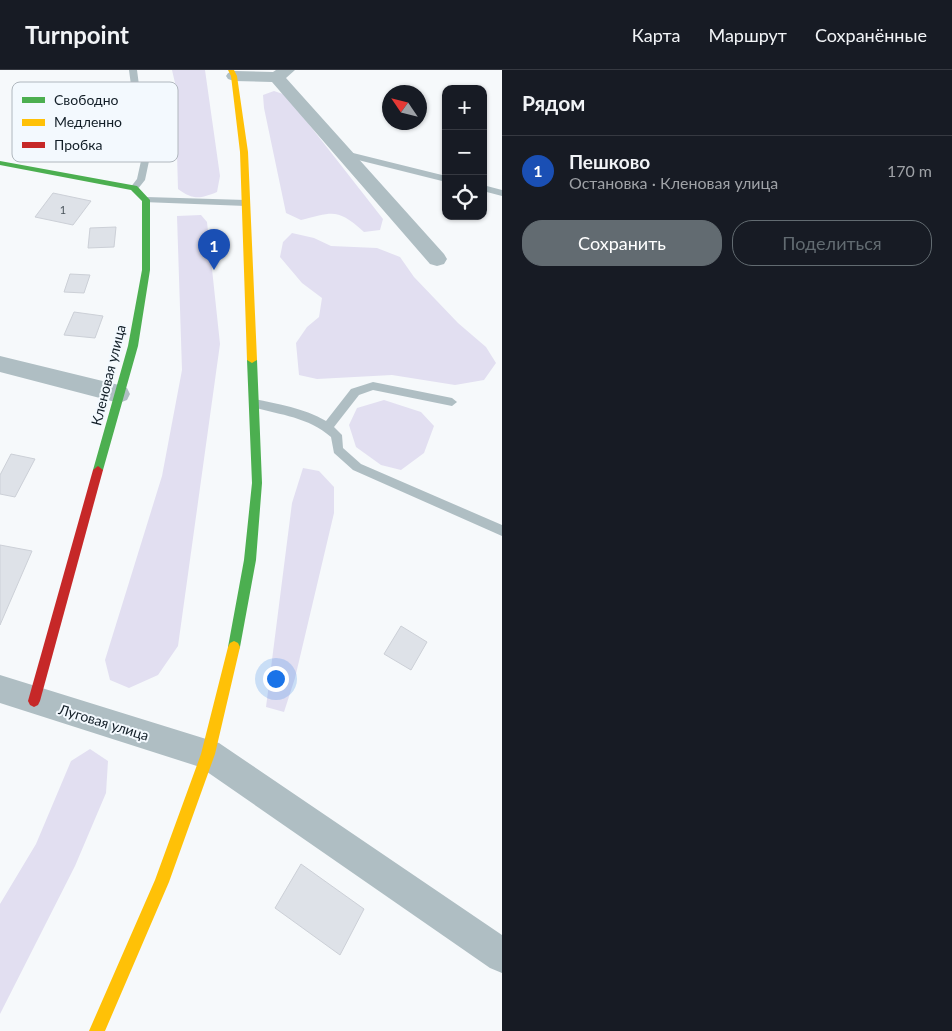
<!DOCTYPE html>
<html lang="ru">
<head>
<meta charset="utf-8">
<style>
  :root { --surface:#171b24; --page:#242831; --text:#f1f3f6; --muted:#9ea1a6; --line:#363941; --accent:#626b71 }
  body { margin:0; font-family:Lato,sans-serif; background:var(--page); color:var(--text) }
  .controls { position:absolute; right:15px; top:15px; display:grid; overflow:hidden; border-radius:10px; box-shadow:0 1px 4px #0004 }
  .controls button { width:45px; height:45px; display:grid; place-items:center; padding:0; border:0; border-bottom:1px solid var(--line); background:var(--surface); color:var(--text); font:25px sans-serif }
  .compass { position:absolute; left:382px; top:15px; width:45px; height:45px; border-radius:50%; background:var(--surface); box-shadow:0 1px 4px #0004; rotate:305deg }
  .you { position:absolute; left:275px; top:608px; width:18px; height:18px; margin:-12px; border:4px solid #fff; border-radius:50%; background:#1a73e8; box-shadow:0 0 0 8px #1a73e833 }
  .badge { display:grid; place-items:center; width:32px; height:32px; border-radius:50%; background:var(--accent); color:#fff; font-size:16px; font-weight:700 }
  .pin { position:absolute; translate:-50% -41px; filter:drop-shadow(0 1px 2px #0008) }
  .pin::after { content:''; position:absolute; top:26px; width:18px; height:15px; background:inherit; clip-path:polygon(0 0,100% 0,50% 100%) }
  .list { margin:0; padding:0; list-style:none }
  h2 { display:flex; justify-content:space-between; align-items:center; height:65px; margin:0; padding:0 20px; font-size:21px }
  h2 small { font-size:16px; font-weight:400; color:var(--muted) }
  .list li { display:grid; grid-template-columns:32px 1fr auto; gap:15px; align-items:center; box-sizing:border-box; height:70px; padding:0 20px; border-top:1px solid var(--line) }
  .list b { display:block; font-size:19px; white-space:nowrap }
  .list p { margin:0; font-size:16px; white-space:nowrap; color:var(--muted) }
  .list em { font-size:16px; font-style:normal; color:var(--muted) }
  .actions { display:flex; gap:10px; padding:15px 20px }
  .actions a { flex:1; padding:11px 0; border:1px solid var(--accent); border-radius:20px; text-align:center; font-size:18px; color:var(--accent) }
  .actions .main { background:var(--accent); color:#fff }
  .icon { flex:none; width:28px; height:28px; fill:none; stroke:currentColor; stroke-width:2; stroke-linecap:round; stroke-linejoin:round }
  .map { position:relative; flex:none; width:502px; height:961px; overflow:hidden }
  header { display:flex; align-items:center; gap:30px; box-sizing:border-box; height:70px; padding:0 25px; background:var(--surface); border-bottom:1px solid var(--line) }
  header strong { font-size:24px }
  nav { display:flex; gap:28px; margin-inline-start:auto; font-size:18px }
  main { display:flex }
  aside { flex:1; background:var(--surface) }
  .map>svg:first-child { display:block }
  .green { fill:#e2dff1 }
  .building { fill:#dee2e8; stroke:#ccd0d7 }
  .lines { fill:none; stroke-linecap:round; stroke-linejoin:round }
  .lane { fill:#afbec3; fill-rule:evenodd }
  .street { fill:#afbec3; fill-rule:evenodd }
  .fast { fill:#4caf50; fill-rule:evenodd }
  .slow { fill:#ffc107; fill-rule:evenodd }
  .jam { fill:#c62828; fill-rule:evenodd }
  .labels { text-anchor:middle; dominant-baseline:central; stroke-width:4; stroke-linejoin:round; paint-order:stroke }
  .number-label { font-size:11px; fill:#48525a }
  .street-label { font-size:14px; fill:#121e27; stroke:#f3f9fe }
  .key { fill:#f3f9fe; stroke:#b0b7be; stroke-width:1 }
  .key-label { font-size:14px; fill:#121e27 }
</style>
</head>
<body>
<header>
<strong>Turnpoint</strong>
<nav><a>Карта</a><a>Маршрут</a><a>Сохранённые</a></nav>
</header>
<main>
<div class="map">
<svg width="502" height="961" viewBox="0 0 502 961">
  <rect width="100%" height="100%" fill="#f6f9fb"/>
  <path class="green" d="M172,0h33l15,106 -3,16c-17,7 -24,8 -39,-3l-3,-106z
    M274,21l12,4 97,124 -3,11 -16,2c-27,-24 -30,-20 -63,-12l-15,-7 -22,-105 -1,-13z
    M201,145l6,7 13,122 -42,302 -20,29 -29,13 -19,-8 -5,-20 57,-184 20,-106 -5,-154z
    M292,163l22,5 17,8 46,2 23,9 14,20 44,46 28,24 10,16 -12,17 -29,5 -63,-10 -75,4 -18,-4 -3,-32 11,-16 12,-10 3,-19 -20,-15 -22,-26 3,-15z
    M384,330l37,12 13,14 -10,27 -23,17 -20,-5 -25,-18 -7,-22 8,-17z
    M303,398l16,3 15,16v26l-39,165 -11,34 -18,-5 26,-204z
    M90,679l18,12 -2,32 -31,73 -75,148v-110l36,-60 35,-83z"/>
  <path class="building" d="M53,123l38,8 -18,24 -38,-8z
    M116,157l-2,20 -26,1 2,-20z
    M70,204l20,1 -6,18 -20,-1z
    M74,242l29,4 -8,22 -31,-3z
    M11,384l24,5 -20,38 -15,-3v-19z
    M0,475l32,6 -32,74z
    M401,556l26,16 -16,28 -27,-16z
    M301,794l63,45 -24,46 -65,-47z"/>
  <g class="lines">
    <path class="lane" d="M129,0h8l12,91 -4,19 -8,10 -3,1 -4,-3 7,-9 4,-18z
      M345,81l101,25v6l-104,-26v-4z
      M483,115l19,5v6l-19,-5z
      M146,127l100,3 4,3 -4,3 -103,-4v-4z
      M373,312l79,16 5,4 -5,4 -79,-16 -14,5 -25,32 8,8 1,13 18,16 141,61v11l-149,-66 -19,-17 -3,-16c-24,-21 -53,-22 -81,-31l-1,-3 5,-4c24,5 50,9 72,22l25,-32z"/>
    <path class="street" d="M276,0h19l-9,8 158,176 3,5 -3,5 -7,2 -7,-2 -158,-182 -38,-1 -6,-2 -2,-3 2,-3 6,-2 39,1z
      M0,286l119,29 8,3 3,6 -3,6 -8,3 -119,-31z
      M0,605l219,68 283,192v38l-12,-5 -290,-201 -200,-64z"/>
    <path class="fast" d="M0,91l137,25 13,14v70l-12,76 -35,124 -5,4 -5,-4 35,-124 14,-76v-69l-11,-11 -131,-25z
      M252,287l5,3 5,123 -6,77 -16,87 -2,4 -4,2 -4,-2 -2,-4 16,-87 8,-77 -5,-123z"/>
    <path class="slow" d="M228,0h6l3,6 11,76 9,208 -5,3 -5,-3 -7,-208 -9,-76z
      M234,571l4,2 2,4 -25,107 -46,128 -64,149h-16l66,-151 46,-126 27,-107 2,-4z"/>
    <path class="jam" d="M98,396l5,4 -63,231 -2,4 -4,2 -4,-2 -2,-4 65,-231z"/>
  </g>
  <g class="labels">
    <g class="number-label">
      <text x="63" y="139">1</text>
    </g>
    <g class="street-label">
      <text transform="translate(108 305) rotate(-76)">Кленовая улица</text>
      <text transform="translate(104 652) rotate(17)">Луговая улица</text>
    </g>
  </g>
  <rect x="12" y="12" width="166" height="80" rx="8" class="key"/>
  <rect x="22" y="27" width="23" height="6" fill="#4caf50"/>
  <rect x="22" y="49" width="23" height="7" fill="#ffc107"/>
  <rect x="22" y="72" width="23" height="6" fill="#c62828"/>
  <g class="key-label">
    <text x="54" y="35">Свободно</text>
    <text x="54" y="57">Медленно</text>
    <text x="54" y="80">Пробка</text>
  </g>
</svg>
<div class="controls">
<button>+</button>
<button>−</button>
<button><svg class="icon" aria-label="locate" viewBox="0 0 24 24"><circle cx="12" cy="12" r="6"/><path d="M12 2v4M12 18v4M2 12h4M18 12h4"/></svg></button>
</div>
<svg class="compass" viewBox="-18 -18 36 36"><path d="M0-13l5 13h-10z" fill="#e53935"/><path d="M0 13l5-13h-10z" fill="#9ea1a6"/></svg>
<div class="you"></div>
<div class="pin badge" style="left:214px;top:200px;background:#1a4fb4">1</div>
</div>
<aside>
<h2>Рядом<small></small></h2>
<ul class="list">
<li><span class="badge" style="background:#1a4fb4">1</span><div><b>Пешково</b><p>Остановка · Кленовая улица</p></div><em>170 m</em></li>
</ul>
<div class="actions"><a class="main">Сохранить</a><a>Поделиться</a></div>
</aside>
</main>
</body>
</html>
